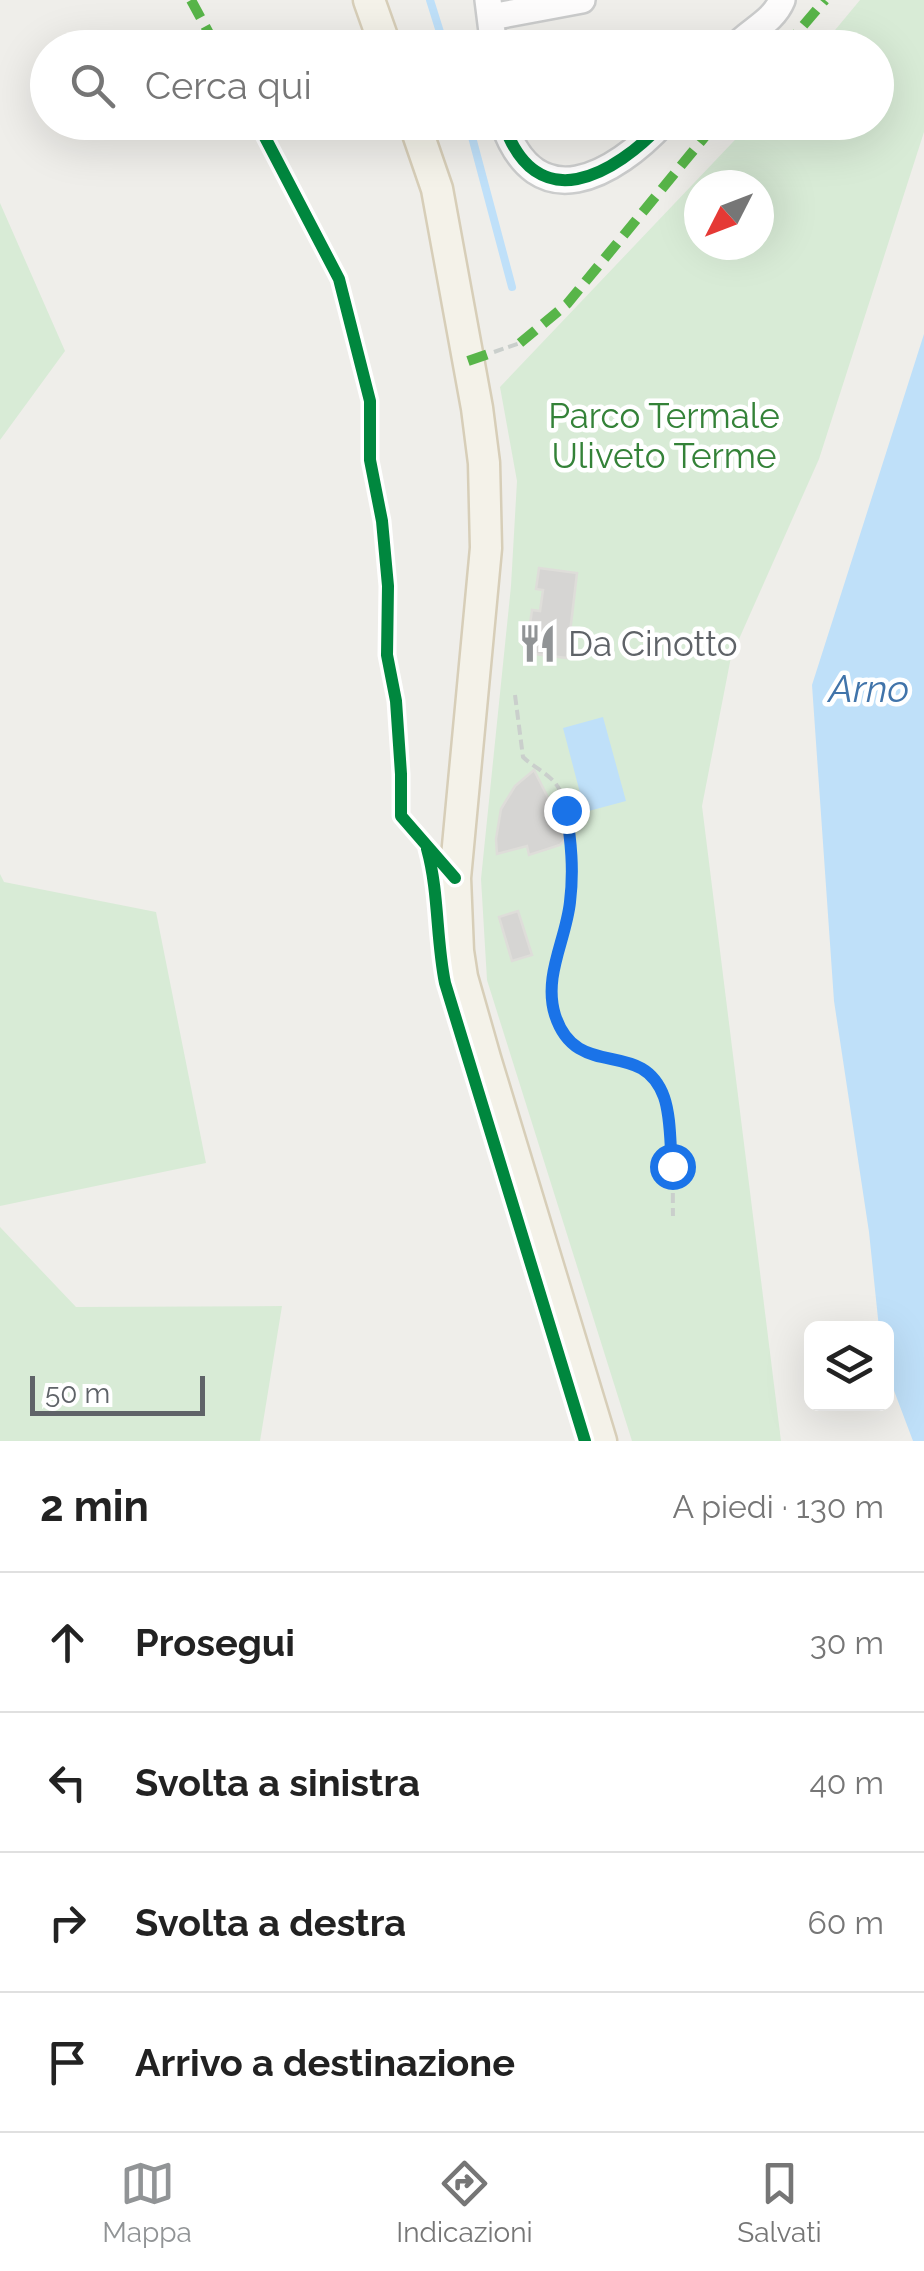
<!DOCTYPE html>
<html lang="it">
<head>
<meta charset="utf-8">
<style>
  :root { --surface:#fff; --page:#f6f6f6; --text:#222; --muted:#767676; --line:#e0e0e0; --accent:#919496 }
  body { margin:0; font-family:Raleway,sans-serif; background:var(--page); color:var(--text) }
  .controls { position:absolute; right:30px; bottom:30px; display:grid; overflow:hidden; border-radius:15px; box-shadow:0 10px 40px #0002 }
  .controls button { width:90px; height:90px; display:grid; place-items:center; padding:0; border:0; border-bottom:2px solid var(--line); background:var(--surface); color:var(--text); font:50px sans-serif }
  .compass { position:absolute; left:684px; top:170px; width:90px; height:90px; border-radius:50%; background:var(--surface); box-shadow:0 10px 40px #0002; rotate:228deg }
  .scale { position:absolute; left:30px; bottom:25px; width:175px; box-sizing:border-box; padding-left:10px; border:5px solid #5f6368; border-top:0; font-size:28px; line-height:35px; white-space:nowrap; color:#5f6368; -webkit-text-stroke:8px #fff; paint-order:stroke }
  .stop { position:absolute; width:30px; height:30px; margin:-22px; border:8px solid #1a73e8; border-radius:50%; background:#fff }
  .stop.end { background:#1a73e8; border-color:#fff; box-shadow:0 2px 10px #0008 }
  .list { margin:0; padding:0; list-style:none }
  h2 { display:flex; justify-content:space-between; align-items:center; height:130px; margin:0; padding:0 40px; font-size:42px }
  h2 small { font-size:32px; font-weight:400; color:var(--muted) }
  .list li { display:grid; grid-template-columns:65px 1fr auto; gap:30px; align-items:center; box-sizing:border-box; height:140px; padding:0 40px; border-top:2px solid var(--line) }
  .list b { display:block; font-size:38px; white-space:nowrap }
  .list em { font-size:32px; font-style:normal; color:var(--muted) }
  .icon { flex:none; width:55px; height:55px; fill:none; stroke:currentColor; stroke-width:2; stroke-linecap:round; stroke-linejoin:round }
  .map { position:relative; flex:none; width:924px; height:1441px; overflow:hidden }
  .search { position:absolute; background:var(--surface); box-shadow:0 10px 40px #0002; left:30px; right:30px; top:30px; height:110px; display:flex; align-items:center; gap:25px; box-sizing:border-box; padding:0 35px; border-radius:55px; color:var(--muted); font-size:38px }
  .sheet { height:690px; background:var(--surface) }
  nav { display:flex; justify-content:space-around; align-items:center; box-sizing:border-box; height:140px; border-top:2px solid var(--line); background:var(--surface); font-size:28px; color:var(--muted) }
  nav a { display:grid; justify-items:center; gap:5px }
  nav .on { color:var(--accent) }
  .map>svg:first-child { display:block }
  .green { fill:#d8ebd6; fill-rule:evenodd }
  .water { fill:#bfe0f9 }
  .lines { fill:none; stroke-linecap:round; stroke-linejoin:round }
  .stream { stroke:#bfe0f9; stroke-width:8 }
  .building { fill:#d6d5d3; stroke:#deddd9; stroke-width:2.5 }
  .minor-casing { stroke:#cbcccc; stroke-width:30 }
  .major-casing { stroke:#d7ceb8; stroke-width:35 }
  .path { stroke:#cacfcc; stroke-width:4; stroke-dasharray:10 5; stroke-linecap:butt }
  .minor { stroke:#fdfcfc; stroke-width:25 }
  .major { stroke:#f4f2e9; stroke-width:30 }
  .quiet { stroke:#58b549; stroke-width:10; stroke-dasharray:20 10; stroke-linecap:butt }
  .cycleway-casing { stroke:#fff; stroke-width:19 }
  .cycleway { stroke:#00873e; stroke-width:12 }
  .route { stroke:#1a73e8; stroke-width:12 }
  .labels { text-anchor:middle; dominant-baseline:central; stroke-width:9; stroke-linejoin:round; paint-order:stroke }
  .park-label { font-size:35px; fill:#348238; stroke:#fff }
  .poi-label { font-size:35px; fill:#5f6368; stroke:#fff; text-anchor:start }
  .water-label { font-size:38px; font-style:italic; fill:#4174aa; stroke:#fff }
</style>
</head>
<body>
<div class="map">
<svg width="924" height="1441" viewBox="0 0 924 1441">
  <rect width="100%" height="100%" fill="#efeeea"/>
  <path class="green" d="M860,0h64v132l-105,327 -88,198 -29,149 79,635h-149l-145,-461 -6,-101 30,-293 6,-105 -17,-94 251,-264 125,-1v-74l-55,-1zM699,185h60v60h-60z
    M0,203l65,148 -65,89z
    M0,874l4,8 152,30 50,251 -206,43z
    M0,1227l76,80 206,-1 -22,135h-260z"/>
  <path class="water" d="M924,334v1107h-11l-26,-69 -1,-44h-7l-10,-96 -35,-231 -22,-316z
    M603,717l23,84 -41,11 -22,-84z"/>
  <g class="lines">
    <path class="stream" d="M430,0l15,48
      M468,122l44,165"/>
  </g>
  <path class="building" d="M539,568l38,5 -10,85 -41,-5 6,-43 8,1 3,-21 -7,-1z
    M534,770l32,63v5l-6,7 -31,10 -2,-9 -30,8 -1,-15 5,-30 14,-23z
    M518,911l14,44 -20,6 -13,-44z"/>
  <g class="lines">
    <defs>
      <path id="minor" d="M488,0l6,48
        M491,17l91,-17
        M734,48c16,-18 39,-26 48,-48
        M503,122c33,98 111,54 161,0"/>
      <path id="major" d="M369,0l17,48
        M414,122l23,67 40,219 7,55 2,85 -31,330 3,73 4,26 23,81 116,383"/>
    </defs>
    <use href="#minor" class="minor-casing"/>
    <use href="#major" class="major-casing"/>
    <path class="path" d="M494,352l26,-9
      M515,695l8,62c10,10 27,17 35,30 18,32 18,85 11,120 -6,36 -24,69 -14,106 8,31 31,44 61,47 7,1 18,1 23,3 39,20 33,115 34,153"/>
    <use href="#minor" class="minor"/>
    <use href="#major" class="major"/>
    <path class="quiet" d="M191,0l26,48
      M784,48l41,-48
      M520,343l47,-39 150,-182
      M468,361l26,-9"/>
    <defs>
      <path id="cycleway" d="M257,122l82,157 31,122v59l12,61 6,65 -1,69 9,46 5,73v42l54,62
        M503,122c33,98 111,54 161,0
        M427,849c12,43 9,90 18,134l140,458"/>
    </defs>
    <use href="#cycleway" class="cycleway-casing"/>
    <use href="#cycleway" class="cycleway"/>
  </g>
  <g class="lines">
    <path class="route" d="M566,810c5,31 8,60 4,92 -4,38 -27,74 -15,113 22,68 87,21 109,82 7,20 6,47 8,69"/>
  </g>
  <defs>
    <symbol id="restaurant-bare" viewBox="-9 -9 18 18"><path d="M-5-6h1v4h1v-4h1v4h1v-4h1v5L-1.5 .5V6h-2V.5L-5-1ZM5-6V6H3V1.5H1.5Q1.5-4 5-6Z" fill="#919496" stroke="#fff" stroke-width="2.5" paint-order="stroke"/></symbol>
  </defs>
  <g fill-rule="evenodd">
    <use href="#restaurant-bare" x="510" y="616" width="55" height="55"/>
  </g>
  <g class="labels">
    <g class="park-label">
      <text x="664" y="415">Parco Termale<tspan x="664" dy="40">Uliveto Terme</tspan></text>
    </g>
    <g class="poi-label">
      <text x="568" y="643">Da Cinotto</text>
    </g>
    <g class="water-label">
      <text x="869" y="688">Arno</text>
    </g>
  </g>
</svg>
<div class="controls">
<button><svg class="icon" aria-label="layers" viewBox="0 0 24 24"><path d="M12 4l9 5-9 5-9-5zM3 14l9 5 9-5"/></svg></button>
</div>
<svg class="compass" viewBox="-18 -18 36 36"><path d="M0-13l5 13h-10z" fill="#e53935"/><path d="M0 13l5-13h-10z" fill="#767676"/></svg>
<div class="scale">50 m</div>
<div class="stop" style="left:672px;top:1166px"></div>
<div class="stop end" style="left:566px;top:810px"></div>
<div class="search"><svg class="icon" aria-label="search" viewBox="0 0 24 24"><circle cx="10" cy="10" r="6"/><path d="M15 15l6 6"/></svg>Cerca qui</div>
</div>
<section class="sheet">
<h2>2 min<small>A piedi · 130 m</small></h2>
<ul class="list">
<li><svg class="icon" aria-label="ahead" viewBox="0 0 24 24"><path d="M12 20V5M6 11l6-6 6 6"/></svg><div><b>Prosegui</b></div><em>30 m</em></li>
<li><svg class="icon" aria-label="left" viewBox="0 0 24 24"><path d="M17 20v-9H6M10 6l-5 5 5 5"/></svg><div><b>Svolta a sinistra</b></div><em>40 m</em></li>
<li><svg class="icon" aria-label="right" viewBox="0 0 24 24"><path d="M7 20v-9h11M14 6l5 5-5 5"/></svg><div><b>Svolta a destra</b></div><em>60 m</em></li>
<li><svg class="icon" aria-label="arrive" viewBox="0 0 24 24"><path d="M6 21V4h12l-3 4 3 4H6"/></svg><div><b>Arrivo a destinazione</b></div></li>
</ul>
</section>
<nav>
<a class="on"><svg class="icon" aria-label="map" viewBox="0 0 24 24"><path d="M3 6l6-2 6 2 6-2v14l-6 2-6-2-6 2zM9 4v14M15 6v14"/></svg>Mappa</a>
<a><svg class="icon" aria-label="directions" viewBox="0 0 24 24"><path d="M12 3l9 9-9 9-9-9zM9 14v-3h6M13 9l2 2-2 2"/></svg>Indicazioni</a>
<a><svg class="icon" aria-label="saved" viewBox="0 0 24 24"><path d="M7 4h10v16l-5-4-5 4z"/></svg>Salvati</a>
</nav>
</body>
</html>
